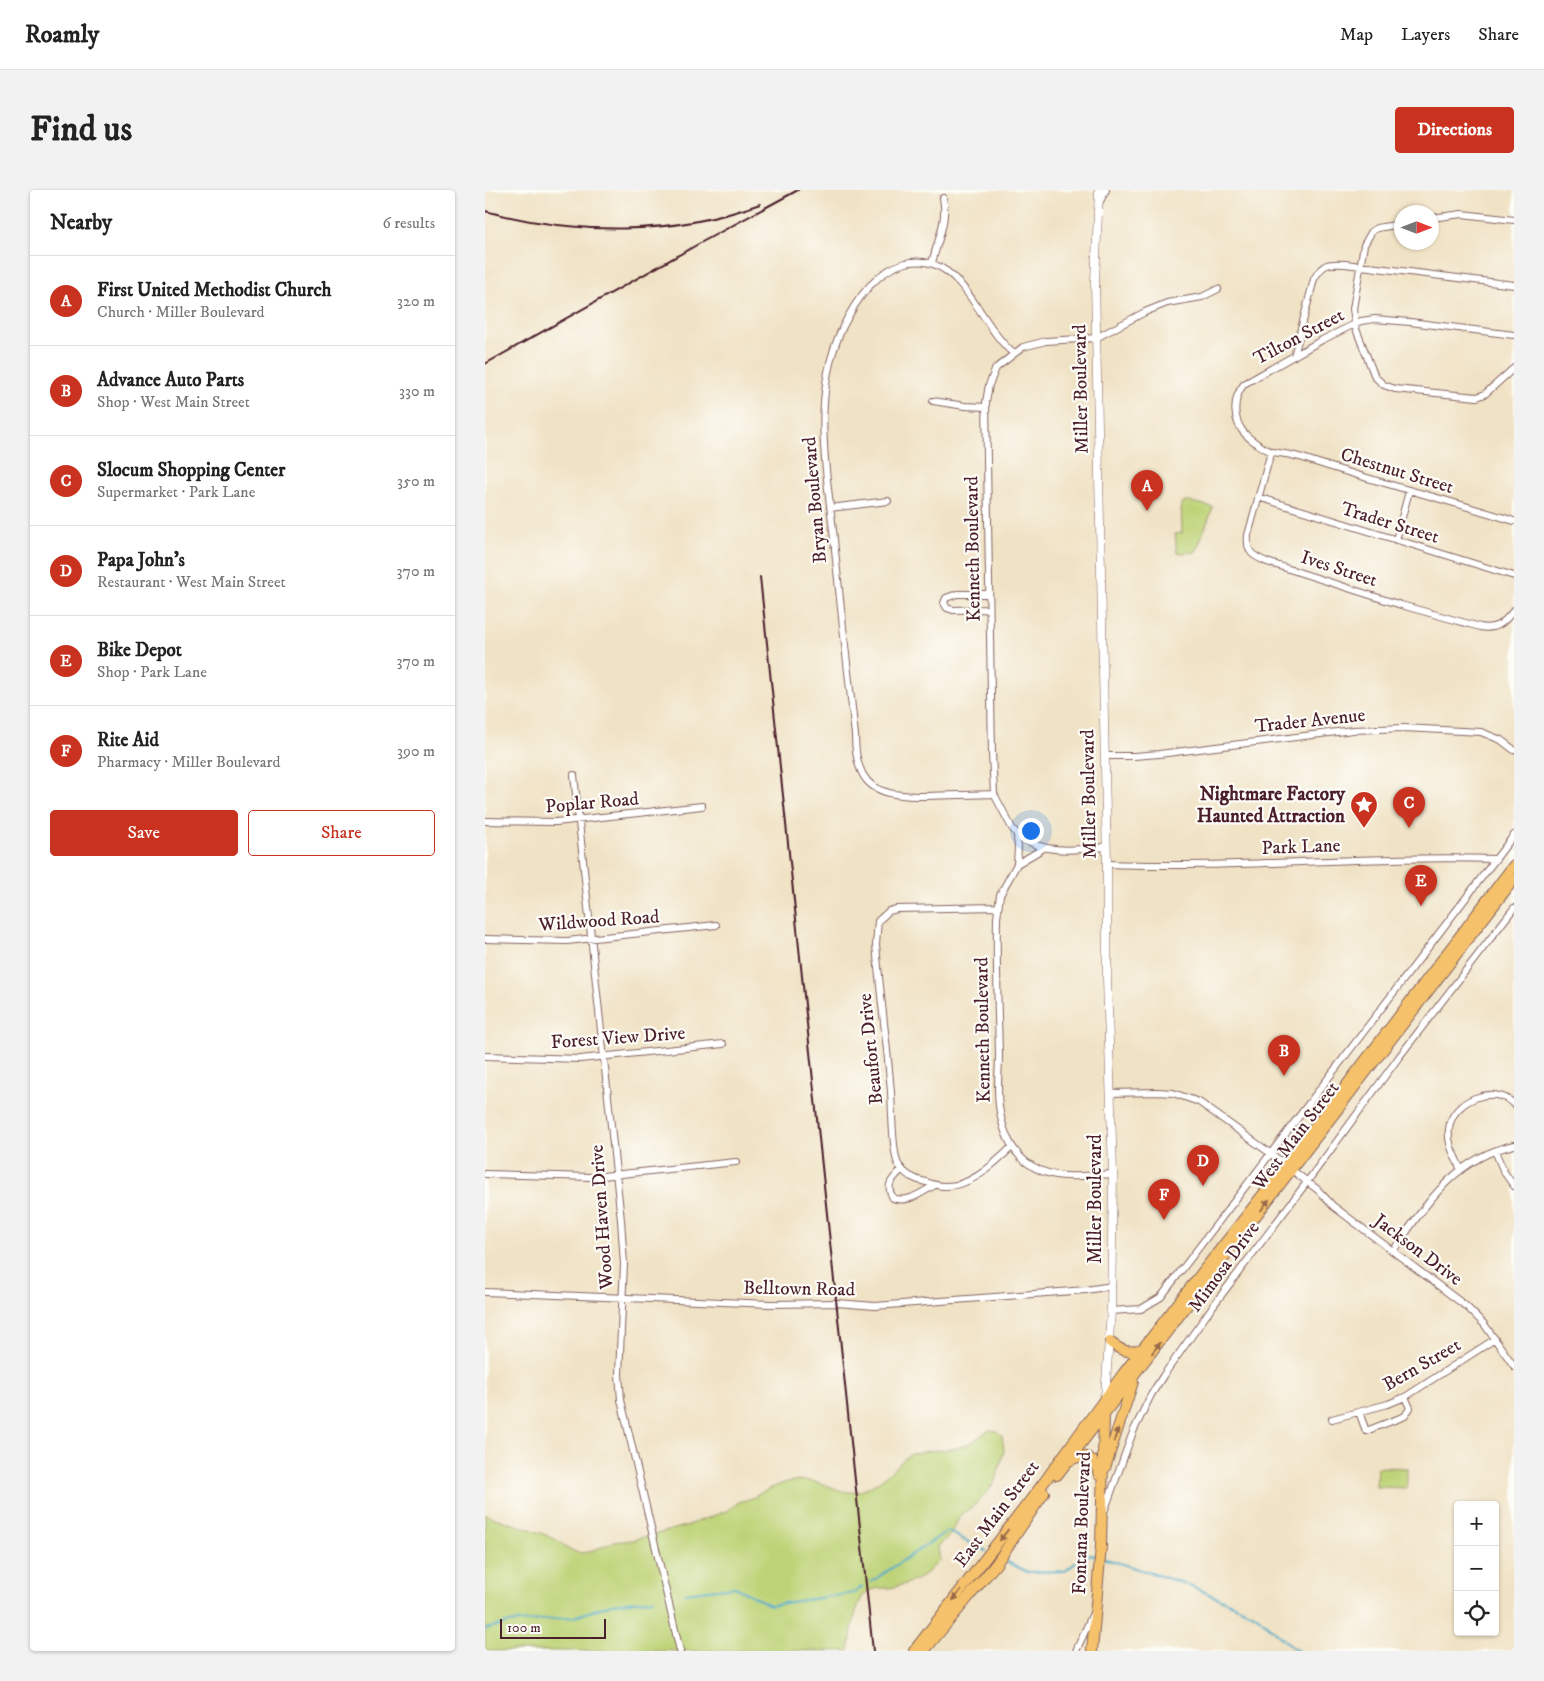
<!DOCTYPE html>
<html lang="en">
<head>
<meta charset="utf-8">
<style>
  :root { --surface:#fff; --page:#f2f2f2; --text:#222; --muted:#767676; --line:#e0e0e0; --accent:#c8321e }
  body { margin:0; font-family:"IM FELL DW Pica",serif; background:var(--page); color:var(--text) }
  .controls { position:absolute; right:15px; bottom:15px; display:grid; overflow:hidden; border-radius:5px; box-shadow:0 1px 4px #0004 }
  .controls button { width:45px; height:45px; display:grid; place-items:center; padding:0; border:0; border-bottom:1px solid var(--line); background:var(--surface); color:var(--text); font:25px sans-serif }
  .compass { position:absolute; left:909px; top:15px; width:45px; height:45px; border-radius:50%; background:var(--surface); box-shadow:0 1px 4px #0004; rotate:90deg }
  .scale { position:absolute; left:15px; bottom:12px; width:106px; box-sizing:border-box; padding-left:5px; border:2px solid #4a1f2b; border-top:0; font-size:14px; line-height:18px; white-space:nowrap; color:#4a1f2b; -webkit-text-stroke:4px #fdfcf7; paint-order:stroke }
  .you { position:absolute; left:545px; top:640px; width:18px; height:18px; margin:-12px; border:4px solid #fff; border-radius:50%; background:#1a73e8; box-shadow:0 0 0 8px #1a73e833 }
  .badge { display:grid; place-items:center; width:32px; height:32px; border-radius:50%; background:var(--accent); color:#fff; font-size:16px; font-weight:700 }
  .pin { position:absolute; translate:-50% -41px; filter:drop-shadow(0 1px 2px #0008) }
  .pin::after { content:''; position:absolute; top:26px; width:18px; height:15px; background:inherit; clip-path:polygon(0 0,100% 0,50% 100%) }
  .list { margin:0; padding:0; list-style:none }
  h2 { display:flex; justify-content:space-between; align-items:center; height:65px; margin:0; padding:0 20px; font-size:21px }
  h2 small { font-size:16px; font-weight:400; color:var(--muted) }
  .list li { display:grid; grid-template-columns:32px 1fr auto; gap:15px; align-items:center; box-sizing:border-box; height:90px; padding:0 20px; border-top:1px solid var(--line) }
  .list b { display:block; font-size:19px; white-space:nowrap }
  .list p { margin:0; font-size:16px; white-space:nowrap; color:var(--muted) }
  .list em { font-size:16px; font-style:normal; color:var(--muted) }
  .actions { display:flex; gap:10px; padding:15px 20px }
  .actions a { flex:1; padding:11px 0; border:1px solid var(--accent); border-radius:5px; text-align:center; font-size:18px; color:var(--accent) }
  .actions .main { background:var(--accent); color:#fff }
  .icon { flex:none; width:28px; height:28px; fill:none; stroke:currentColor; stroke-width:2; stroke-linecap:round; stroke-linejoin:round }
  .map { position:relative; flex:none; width:1029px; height:1461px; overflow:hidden; border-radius:5px }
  header { display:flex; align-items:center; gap:30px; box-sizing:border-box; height:70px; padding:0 25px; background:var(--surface); border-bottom:1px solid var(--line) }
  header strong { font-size:24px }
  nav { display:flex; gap:28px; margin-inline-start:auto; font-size:18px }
  .intro { display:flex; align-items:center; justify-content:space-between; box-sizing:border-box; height:120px; padding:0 30px }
  h1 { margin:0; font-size:35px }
  .button { padding:12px 22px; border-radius:5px; background:var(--accent); color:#fff; font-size:18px; font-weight:700 }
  main { display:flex; gap:30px; padding:0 30px }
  aside { flex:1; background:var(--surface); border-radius:5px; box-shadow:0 1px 4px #0004 }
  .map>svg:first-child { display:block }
  .green { fill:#bed377; stroke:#847951 }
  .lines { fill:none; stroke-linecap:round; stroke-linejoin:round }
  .stream { stroke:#46a8c6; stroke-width:2 }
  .minor-casing { stroke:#846361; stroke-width:8 }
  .tertiary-casing { stroke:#846361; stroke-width:9 }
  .primary-casing { stroke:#846361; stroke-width:12 }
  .minor { stroke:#fff; stroke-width:6 }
  .tertiary { stroke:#fff; stroke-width:8 }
  .primary { stroke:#f5c16b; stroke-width:10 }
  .rail { stroke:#4a1f2b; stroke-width:2 }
  .oneway { fill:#976848 }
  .labels { text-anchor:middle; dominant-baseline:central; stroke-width:4.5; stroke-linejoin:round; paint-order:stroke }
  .street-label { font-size:19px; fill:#4a1f2b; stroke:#fdfcf7 }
  .poi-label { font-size:19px; font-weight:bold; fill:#4a1f2b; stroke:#fdfcf7; text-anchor:end }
</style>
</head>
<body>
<header>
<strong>Roamly</strong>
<nav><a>Map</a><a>Layers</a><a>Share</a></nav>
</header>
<div class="intro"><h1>Find us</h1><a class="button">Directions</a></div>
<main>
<aside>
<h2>Nearby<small>6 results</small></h2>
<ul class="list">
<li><span class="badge">A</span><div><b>First United Methodist Church</b><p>Church · Miller Boulevard</p></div><em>320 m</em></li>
<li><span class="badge">B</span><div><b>Advance Auto Parts</b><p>Shop · West Main Street</p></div><em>330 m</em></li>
<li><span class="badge">C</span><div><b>Slocum Shopping Center</b><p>Supermarket · Park Lane</p></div><em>350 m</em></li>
<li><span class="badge">D</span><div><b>Papa John's</b><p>Restaurant · West Main Street</p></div><em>370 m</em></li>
<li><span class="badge">E</span><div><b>Bike Depot</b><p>Shop · Park Lane</p></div><em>370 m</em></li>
<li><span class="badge">F</span><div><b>Rite Aid</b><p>Pharmacy · Miller Boulevard</p></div><em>390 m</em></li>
</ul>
<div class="actions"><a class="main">Save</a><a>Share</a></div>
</aside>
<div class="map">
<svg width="1029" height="1461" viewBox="0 0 1029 1461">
  <rect width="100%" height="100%" fill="#fdfcf7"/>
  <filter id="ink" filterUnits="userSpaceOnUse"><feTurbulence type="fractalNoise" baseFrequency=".02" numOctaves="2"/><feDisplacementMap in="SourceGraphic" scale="10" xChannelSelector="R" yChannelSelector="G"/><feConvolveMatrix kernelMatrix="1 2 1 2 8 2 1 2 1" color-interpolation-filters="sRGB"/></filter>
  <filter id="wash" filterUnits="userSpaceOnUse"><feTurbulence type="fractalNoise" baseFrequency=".0096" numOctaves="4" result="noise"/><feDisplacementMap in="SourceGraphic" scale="20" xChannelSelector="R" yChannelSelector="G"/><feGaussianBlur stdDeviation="1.12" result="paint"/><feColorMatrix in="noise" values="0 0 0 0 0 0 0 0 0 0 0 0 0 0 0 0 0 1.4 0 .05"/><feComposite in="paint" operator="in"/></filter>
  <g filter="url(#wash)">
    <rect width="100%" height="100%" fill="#f0e2c4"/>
    <path class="green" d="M702,311l26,6 -17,45 -19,1 -2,-19 7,-1 -1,-29z
      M504,1240l8,1 5,5 2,15 -8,29 -8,11 -16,17 -10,5 -12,22 -12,12 2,13c-8,8 -15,16 -26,21 -5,2 -21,7 -26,7 -10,0 -21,0 -27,11 -8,15 -9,35 -12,52h-364v-137c18,9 72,19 82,35l15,4 7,-1 24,-10 20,-2 53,-14 40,-15 13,-9 16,-5 2,-3c25,-10 38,-19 66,-10 9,3 21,9 30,8 17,-1 33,-16 45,-27 3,-3 5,-6 8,-8 18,-10 38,-4 57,-11 9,-3 18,-11 26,-16z
      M892,1277l30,1v20l-31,-1z"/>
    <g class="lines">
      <path class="stream" d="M618,1368l86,27 67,30 38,34 4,2
        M518,1370l25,12 37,-1 22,-17 9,2
        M386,1392l76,-51 39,20
        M199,1403l51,-6 35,18 84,-12 8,-6
        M0,1439l24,-6 65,-6 38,-13 42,-5"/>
    </g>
  </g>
  <g filter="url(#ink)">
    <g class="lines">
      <defs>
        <path id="minor" d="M614,13l7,-13
          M946,28l31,-4 52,6
          M916,34l-24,4 -5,3 -8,14 -11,64 2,13 -1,2 21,53 9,8 11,4 82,8 8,-3 29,-26
          M447,73c5,-21 16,-43 11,-65
          M1029,145l-104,-13 -35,-3 -14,2 -39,19 -78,44c-12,15 -12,38 3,52 6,5 17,14 26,16 11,2 22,3 33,7 69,23 139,40 208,62
          M809,166l20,-77c9,-16 14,-16 31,-15l169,21
          M448,211l32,5 21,1
          M786,262l-23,83c-2,18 5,21 19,27l134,43 79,22c16,3 24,-4 34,-17
          M773,307l256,79
          M345,318l58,-7
          M911,350l13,-49
          M504,404h-32l-11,4 -2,5 3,5 6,2 36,-1
          M620,566h29l25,-2 194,-24 51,-2 77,4 20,8 13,10
          M89,585l47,445 3,44 -5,110 2,26 59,251
          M509,604c-22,1 -44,1 -67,2 -48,0 -72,-6 -72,-61 -7,-65 -15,-130 -21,-196 -8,-74 -25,-153 14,-222 8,-15 17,-28 30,-39 15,-13 35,-21 55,-14 34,11 53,67 80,89
          M0,631l71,1 146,-16
          M532,644c25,21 59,16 89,13
          M532,674l27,-16
          M622,674c130,5 259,-9 389,-5
          M513,717l-101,2 -8,2 -11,10 -2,23c4,50 11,99 15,148 1,16 1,60 7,72 6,10 17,16 28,18 6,2 12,4 18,4 28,1 49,-22 68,-39
          M0,749l82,2 149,-16
          M0,866l95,3 143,-15
          M625,903l48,-1 15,1 26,9 71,51 48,37 15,16 134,101 17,17 30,42
          M1010,961l9,21 10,14
          M417,979c-10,11 -17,15 -9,29 15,6 29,-6 42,-13
          M976,980c-6,-14 -14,-26 -12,-41 2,-28 45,-46 65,-25
          M0,984l108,3 143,-15
          M628,984c-32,1 -59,9 -87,-12 -15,-12 -23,-32 -26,-50 -4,-18 -1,-38 -1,-57 -1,-45 -3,-91 -2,-137l3,-23 17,-31 1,-16 -1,-14 -5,-6 -18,-34 -2,-41 -6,-351 3,-17 7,-17 27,-21 23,-6 50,-3 49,-26 22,-9 35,-6 16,-8
          M908,1061c33,-46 61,-93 121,-106
          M0,1102l285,12 67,-1 38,3 211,-16 26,-4
          M626,1121l30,-2 20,-12 353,-462
          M874,1222l7,19 39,-15 5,-8 -5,-11
          M847,1229l56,-15 17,-7 90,-58
          M619,1322l29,-80 18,-37 12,-19 50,-70 94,-124 92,-125 115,-149
          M591,1461l18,-40"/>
        <path id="tertiary" d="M614,0l-4,91 12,583v114l6,196 -2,137 -6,86"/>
        <path id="primary" d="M625,1152c11,9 19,12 32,7
          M584,1271c16,-10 26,-3 30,14
          M620,1278l28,-86
          M572,1285l457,-596
          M429,1461l128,-166 81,-111 163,-209 228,-300
          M439,1461l72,-87 48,-71
          M607,1461l9,-105 3,-133"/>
      </defs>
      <use href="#minor" class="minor-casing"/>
      <use href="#tertiary" class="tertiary-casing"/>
      <use href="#primary" class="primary-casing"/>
      <use href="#minor" class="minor"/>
      <use href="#tertiary" class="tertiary"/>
      <use href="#primary" class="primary"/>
      <path class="rail" d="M0,21c89,24 188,25 275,-7
        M0,174l217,-122 96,-52
        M275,387l113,1074"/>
    </g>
    <defs><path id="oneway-solid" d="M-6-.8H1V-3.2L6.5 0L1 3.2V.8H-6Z" transform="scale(1.25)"/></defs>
    <g class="oneway">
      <use href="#oneway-solid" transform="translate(780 1015) rotate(-53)"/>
      <use href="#oneway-solid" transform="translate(671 1158) rotate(-53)"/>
      <use href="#oneway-solid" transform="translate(631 1245) rotate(-72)"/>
      <use href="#oneway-solid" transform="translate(519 1345) rotate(127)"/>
      <use href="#oneway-solid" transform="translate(472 1405) rotate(128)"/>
    </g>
  </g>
  <defs>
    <symbol id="sight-pin" viewBox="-11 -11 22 30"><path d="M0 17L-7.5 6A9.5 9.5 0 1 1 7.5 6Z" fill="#c8321e" stroke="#fdfcf7"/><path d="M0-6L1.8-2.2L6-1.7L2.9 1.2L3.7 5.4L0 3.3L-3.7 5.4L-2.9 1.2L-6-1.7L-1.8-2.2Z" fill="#fff"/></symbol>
  </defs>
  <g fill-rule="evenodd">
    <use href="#sight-pin" x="863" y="599" width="32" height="43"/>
  </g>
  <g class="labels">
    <g class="street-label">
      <text transform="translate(814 147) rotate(-28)">Tilton Street</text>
      <text transform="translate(596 199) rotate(-91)">Miller Boulevard</text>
      <text transform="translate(912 281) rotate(17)">Chestnut Street</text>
      <text transform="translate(330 310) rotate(-95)">Bryan Boulevard</text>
      <text transform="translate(905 333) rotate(17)">Trader Street</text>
      <text transform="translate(488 359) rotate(-91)">Kenneth Boulevard</text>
      <text transform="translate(854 379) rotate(18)">Ives Street</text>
      <text transform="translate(825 531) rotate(-6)">Trader Avenue</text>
      <text transform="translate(604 604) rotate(-91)">Miller Boulevard</text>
      <text transform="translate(107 613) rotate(-5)">Poplar Road</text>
      <text transform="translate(816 657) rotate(-2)">Park Lane</text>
      <text transform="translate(114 731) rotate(-4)">Wildwood Road</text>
      <text transform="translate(498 840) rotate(-91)">Kenneth Boulevard</text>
      <text transform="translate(133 848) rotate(-4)">Forest View Drive</text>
      <text transform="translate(386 859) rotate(-96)">Beaufort Drive</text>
      <text transform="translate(811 946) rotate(-53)">West Main Street</text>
      <text transform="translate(610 1009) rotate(-90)">Miller Boulevard</text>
      <text transform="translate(117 1027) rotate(-94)">Wood Haven Drive</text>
      <text transform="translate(933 1060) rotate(37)">Jackson Drive</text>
      <text transform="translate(739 1077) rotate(-54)">Mimosa Drive</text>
      <text transform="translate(314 1099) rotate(1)">Belltown Road</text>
      <text transform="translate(937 1175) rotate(-30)">Bern Street</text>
      <text transform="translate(512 1324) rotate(-53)">East Main Street</text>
      <text transform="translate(597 1333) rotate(-88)">Fontana Boulevard</text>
    </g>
    <g class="poi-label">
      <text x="860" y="604">Nightmare Factory<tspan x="860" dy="22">Haunted Attraction</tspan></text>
    </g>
  </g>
</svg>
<div class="controls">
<button>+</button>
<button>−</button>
<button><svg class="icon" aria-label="locate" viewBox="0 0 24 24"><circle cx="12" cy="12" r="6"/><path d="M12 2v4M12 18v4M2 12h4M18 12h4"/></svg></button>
</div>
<svg class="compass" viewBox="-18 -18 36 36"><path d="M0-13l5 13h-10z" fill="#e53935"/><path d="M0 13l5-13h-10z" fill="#767676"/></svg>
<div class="scale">100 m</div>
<div class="you"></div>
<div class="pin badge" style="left:662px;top:321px">A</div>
<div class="pin badge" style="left:799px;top:886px">B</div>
<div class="pin badge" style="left:924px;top:638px">C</div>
<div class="pin badge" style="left:718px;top:996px">D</div>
<div class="pin badge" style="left:936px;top:716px">E</div>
<div class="pin badge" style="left:679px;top:1030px">F</div>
</div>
</main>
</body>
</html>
